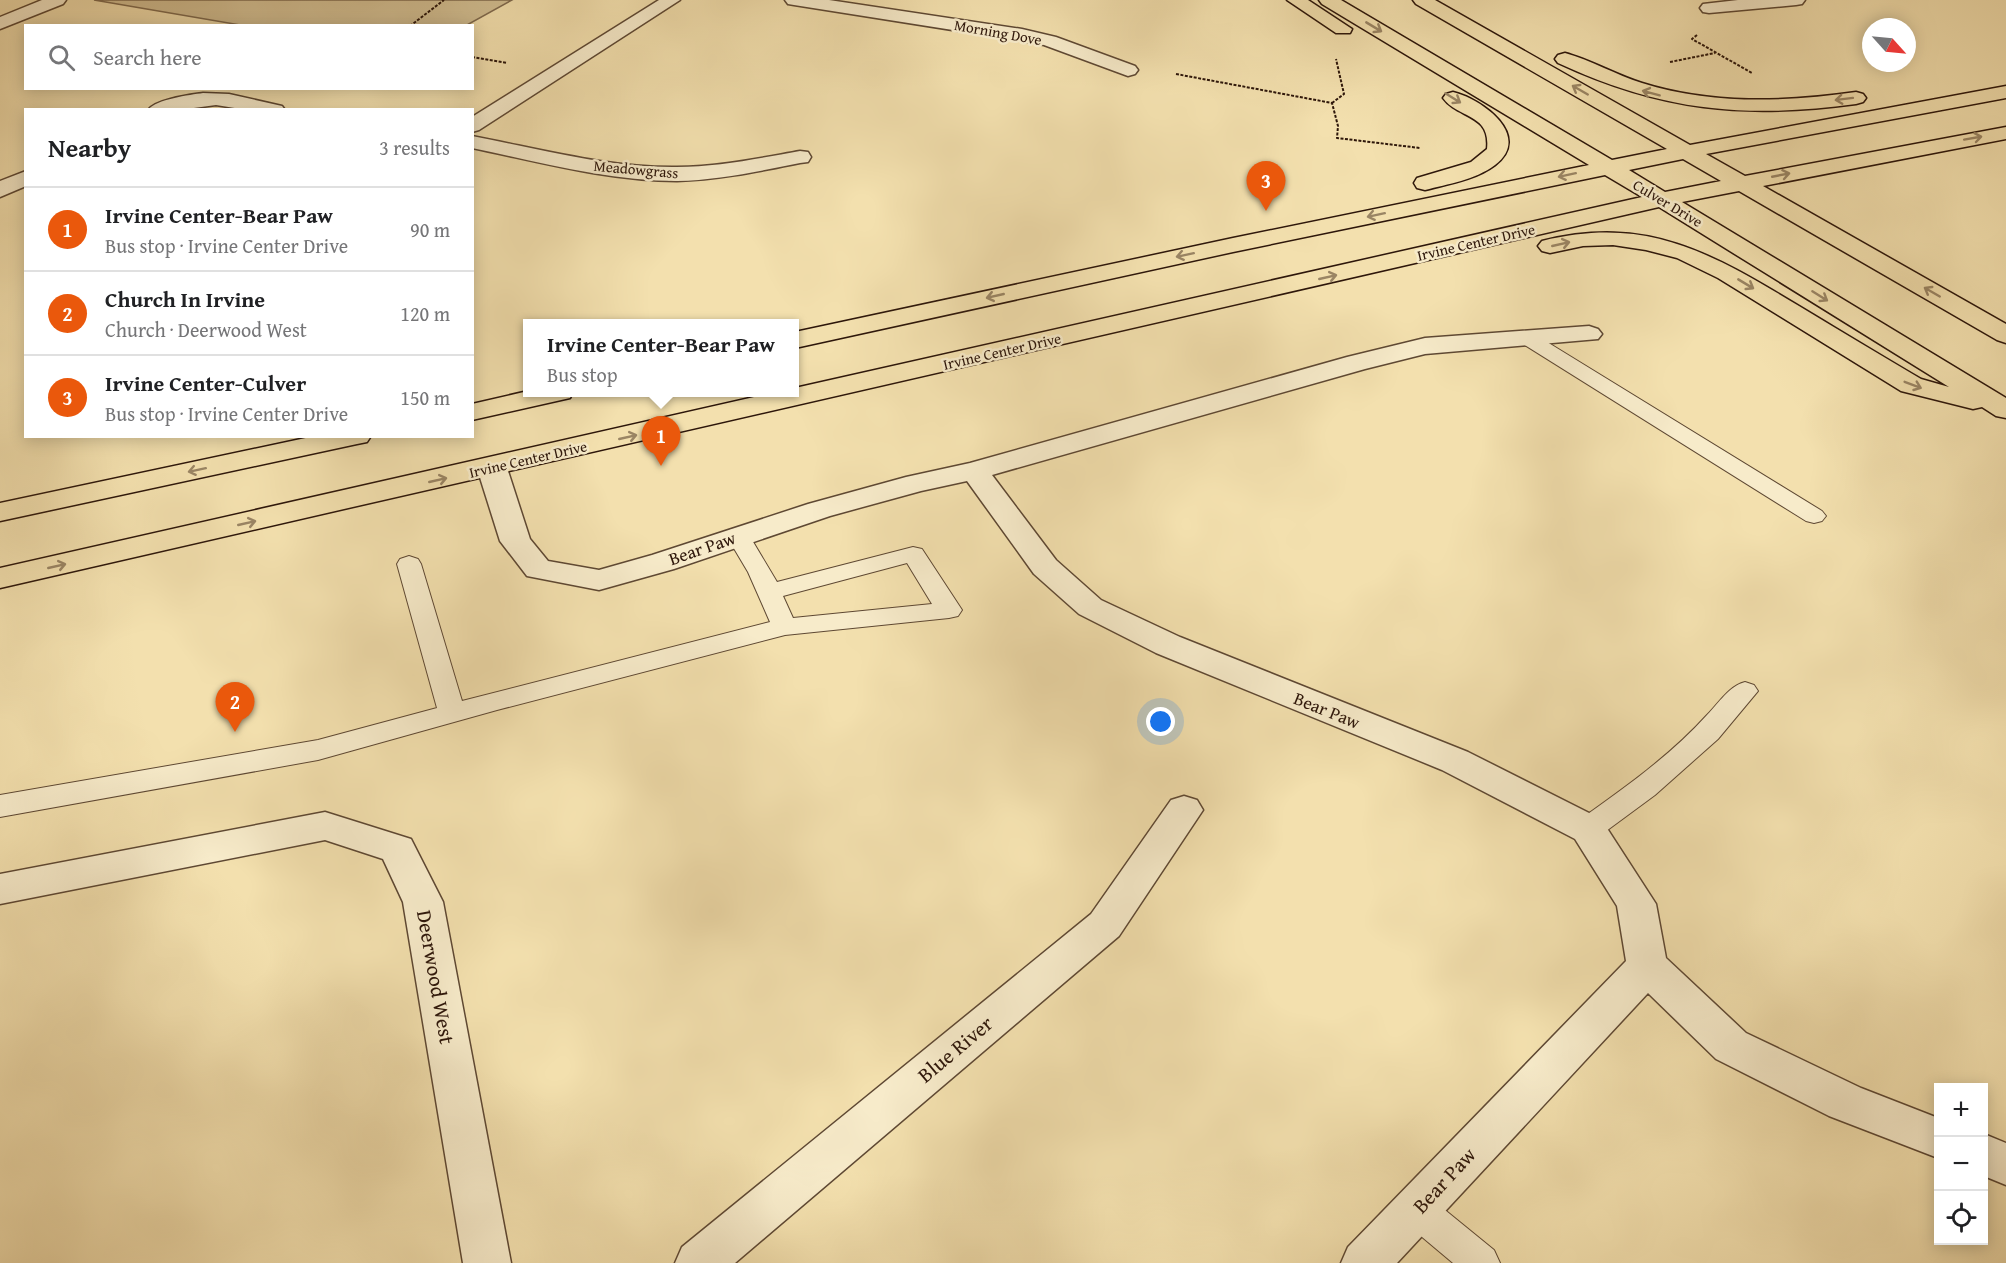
<!DOCTYPE html>
<html lang="en">
<head>
<meta charset="utf-8">
<style>
  :root { --surface:#fff; --page:#f2f2f2; --text:#202124; --muted:#757577; --line:#e0e0e0; --accent:#ea580c }
  body { margin:0; font-family:"Gentium Book Plus",serif; background:var(--page); color:var(--text) }
  .controls { position:absolute; right:18px; bottom:18px; display:grid; overflow:hidden; border-radius:0px; box-shadow:0 3px 15px #0003 }
  .controls button { width:54px; height:54px; display:grid; place-items:center; padding:0; border:0; border-bottom:2px solid var(--line); background:var(--surface); color:var(--text); font:30px sans-serif }
  .compass { position:absolute; left:1862px; top:18px; width:54px; height:54px; border-radius:50%; background:var(--surface); box-shadow:0 3px 15px #0003; rotate:117deg }
  .you { position:absolute; left:1161px; top:722px; width:21px; height:21px; margin:-15px; border:4px solid #fff; border-radius:50%; background:#1a73e8; box-shadow:0 0 0 9px #1a73e833 }
  .badge { display:grid; place-items:center; width:39px; height:39px; border-radius:50%; background:var(--accent); color:#fff; font-size:20px; font-weight:700 }
  .pin { position:absolute; translate:-50% -50px; filter:drop-shadow(0 2px 3px #0008) }
  .pin::after { content:''; position:absolute; top:32px; width:21px; height:18px; background:inherit; clip-path:polygon(0 0,100% 0,50% 100%) }
  .popup { position:absolute; left:523px; top:319px; width:276px; height:78px; box-sizing:border-box; display:grid; place-content:center; border-radius:0px; background:var(--surface); filter:drop-shadow(0 2px 4px #0005); font-size:20px; white-space:nowrap; color:var(--muted) }
  .popup b { font-size:22px; color:var(--text) }
  .popup::after { content:''; position:absolute; left:50%; top:100%; margin-left:-12px; border:12px solid transparent; border-top-color:var(--surface) }
  .list { margin:0; padding:0; list-style:none }
  h2 { display:flex; justify-content:space-between; align-items:center; height:78px; margin:0; padding:0 24px; font-size:26px }
  h2 small { font-size:20px; font-weight:400; color:var(--muted) }
  .list li { display:grid; grid-template-columns:39px 1fr auto; gap:18px; align-items:center; box-sizing:border-box; height:84px; padding:0 24px; border-top:2px solid var(--line) }
  .list b { display:block; font-size:22px; white-space:nowrap }
  .list p { margin:0; font-size:20px; white-space:nowrap; color:var(--muted) }
  .list em { font-size:20px; font-style:normal; color:var(--muted) }
  .icon { flex:none; width:33px; height:33px; fill:none; stroke:currentColor; stroke-width:2; stroke-linecap:round; stroke-linejoin:round }
  .map { position:relative; flex:none; width:2006px; height:1263px; overflow:hidden }
  .search { position:absolute; background:var(--surface); box-shadow:0 3px 15px #0003; left:24px; top:24px; width:450px; height:66px; display:flex; align-items:center; gap:15px; box-sizing:border-box; padding:0 21px; border-radius:0px; color:var(--muted); font-size:22px }
  .panel { position:absolute; background:var(--surface); box-shadow:0 3px 15px #0003; left:24px; top:108px; width:450px; height:330px; border-radius:0px }
  .map>svg:first-child { display:block }
  .green { fill:#d1be92; stroke:#7f6a4e; stroke-width:1.5 }
  .lines { fill:none; stroke-linecap:round; stroke-linejoin:round }
  .service-casing { stroke:#5e4833; stroke-width:2 }
  .minor-casing { stroke:#5e4833; stroke-width:3 }
  .tertiary-casing { stroke:#5e4833; stroke-width:3 }
  .primary-casing { stroke:#2d160a; stroke-width:3 }
  .path { stroke:#2d160a; stroke-width:2; stroke-dasharray:3 1.5; stroke-linecap:butt }
  .service { fill:#f7ebca; fill-rule:evenodd }
  .minor { fill:#f7ebca; fill-rule:evenodd }
  .tertiary { fill:#f7ebca; fill-rule:evenodd }
  .primary { fill:#f3e0ae; fill-rule:evenodd }
  .oneway { stroke:#9a8564 }
  .labels { text-anchor:middle; dominant-baseline:central; stroke-width:5; stroke-linejoin:round; paint-order:stroke }
  .far-street-label { font-size:15px; fill:#2d160a; stroke:#f7ebca }
  .street-label { font-size:18px; fill:#2d160a; stroke:#f7ebca }
  .near-street-label { font-size:21px; fill:#2d160a; stroke:#f7ebca }
</style>
</head>
<body>
<div class="map">
<svg width="2006" height="1263" viewBox="0 0 2006 1263">
  <rect width="100%" height="100%" fill="#f3e0ae"/>
  <filter id="stains"><feTurbulence type="fractalNoise" baseFrequency=".00333" numOctaves="4"/><feColorMatrix values="0 0 0 0 .2 0 0 0 0 .09 0 0 0 0 .02 0 0 0 .5 -.17"/></filter>
  <radialGradient id="worn" r=".72"><stop offset=".6" stop-color="#630" stop-opacity="0"/><stop offset="1" stop-color="#630" stop-opacity=".3"/></radialGradient>
  <path class="green" d="M94,0h418l-45,25 -221,1z"/>
  <g class="lines">
    <defs>
      <path id="service" d="M1527,332l7,2 288,177 4,5 -4,5 -8,2 -8,-2 -286,-179 -3,-4 3,-4z
        M738,528l8,2 31,52 136,-35 9,2 40,61 -4,6 -9,2 -164,17 -288,75 -179,50 -318,57v-22l318,-55 119,-32 -40,-144 3,-5 9,-3 9,3 3,5 41,137 308,-79 -22,-50 -22,-37 4,-5zM907,563l25,41 -139,14 -10,-22z
        M1745,682l9,3 4,6 -40,48 -63,56 -57,42 -10,3 -10,-3 -5,-8 5,-8c45,-32 92,-65 129,-106 12,-12 22,-29 38,-33z
        M1416,1192l13,5 65,53 6,13h-47l-50,-42 -5,-12 5,-12z"/>
      <path id="minor" d="M42,0h24l-3,4 -63,25v-12z
        M659,0h21l-201,130 -7,2v-15z
        M785,0h44l193,29 34,8 79,29 3,4 -3,4 -7,2 -84,-31 -22,-4 -228,-36 -6,-1z
        M1738,0h67l-3,4 -6,1 -87,8 -6,-1 -3,-4 3,-4z
        M203,93l26,1 53,12 3,4h-38l-31,-5 -37,5h-31c8,-11 42,-15 55,-17z
        M472,136c68,13 136,32 205,31 41,0 83,-9 123,-16l8,1 3,5 -3,5 -8,1c-40,8 -82,17 -123,18 -69,0 -137,-19 -205,-33z
        M26,171v15l-26,11v-16z
        M1589,326l9,3 4,5 -4,5 -173,15 -60,15 -373,106 64,85 45,40 79,37 288,115 133,67 55,85 10,54 80,75 115,55 77,30v40l-109,-42 -113,-57 -68,-66 -251,270h-56l7,-16 278,-286 -9,-55 -42,-67 -133,-69 -286,-117 -77,-39 -45,-40 -67,-93 -46,10 -91,25 -156,53 -75,21 -72,-14 -27,-35 -23,-73 5,-6 10,-3 10,3 5,6 23,71 18,22 51,9 53,-15 156,-51 98,-27 64,-14 377,-106 78,-19z
        M1184,796l13,4 6,10 -84,126 -384,327h-60l7,-16 409,-333 80,-114z
        M1984,1134l22,9v42l-22,-9z"/>
      <path id="tertiary" d="M325,812l86,27 32,63 68,361h-48l-60,-361 -20,-43 -58,-19 -325,64v-30z"/>
      <path id="primary" d="M1287,0h21l44,29 -2,4h-14z
        M1319,0h22l271,160 55,-11 -251,-145 -3,-4h22l255,145 316,-59v12l-300,56 39,22 261,-49v12l-243,47 243,138v19l-9,-3 -258,-149 -57,11 324,196v20l-10,-2 -14,-9 -9,2 -72,-18 -183,-113 -41,-20 -31,-8 -33,-5 -30,1 -33,7 -8,-2 -4,-5 4,-5c105,-26 169,12 257,65 40,24 81,49 122,73l28,8 -290,-180 -1659,381v-20l776,-176h19v-4l847,-191 -37,-22 -372,77 -438,96v-16l438,-94 356,-73 -267,-161zM1683,159l38,22 -56,11 -36,-22z
        M1565,53c26,7 51,22 77,30 70,22 143,19 214,9l7,2 3,4 -3,4 -7,2c-112,15 -195,7 -298,-41l-3,-4 3,-4z
        M1453,92c29,7 80,44 42,73 -20,15 -47,19 -70,25l-8,-2 -3,-5 3,-5 54,-16 16,-13c4,-36 -29,-30 -44,-51l3,-4z
        M528,391l45,1 -3,6 -98,22v-16z
        M315,436h56l-4,6 -10,2 -357,77v-18z"/>
    </defs>
    <use href="#service" class="service-casing"/>
    <use href="#minor" class="minor-casing"/>
    <use href="#tertiary" class="tertiary-casing"/>
    <use href="#primary" class="primary-casing"/>
    <path class="path" d="M410,26l34,-26
      M1697,35l-5,4 60,34
      M472,57l35,6
      M1670,62l45,-9
      M1176,74l156,29 6,23 -1,12 83,10
      M1332,103l12,-9 -8,-35"/>
    <use href="#service" class="service"/>
    <use href="#minor" class="minor"/>
    <use href="#tertiary" class="tertiary"/>
    <use href="#primary" class="primary"/>
  </g>
  <defs><path id="oneway-shaft" d="M-6 0H5M1.5-3L5.5 0L1.5 3" fill="none" stroke-width="1.6" stroke-linecap="round" stroke-linejoin="round" transform="scale(1.5)"/></defs>
  <g class="oneway">
    <use href="#oneway-shaft" transform="translate(1374 27) rotate(31)"/>
    <use href="#oneway-shaft" transform="translate(1580 90) rotate(-150)"/>
    <use href="#oneway-shaft" transform="translate(1651 93) rotate(-165)"/>
    <use href="#oneway-shaft" transform="translate(1453 98) rotate(32)"/>
    <use href="#oneway-shaft" transform="translate(1844 99) rotate(173)"/>
    <use href="#oneway-shaft" transform="translate(1973 138) rotate(-10)"/>
    <use href="#oneway-shaft" transform="translate(1567 175) rotate(168)"/>
    <use href="#oneway-shaft" transform="translate(1781 175) rotate(-11)"/>
    <use href="#oneway-shaft" transform="translate(1376 215) rotate(168)"/>
    <use href="#oneway-shaft" transform="translate(1561 244) rotate(-13)"/>
    <use href="#oneway-shaft" transform="translate(1185 255) rotate(168)"/>
    <use href="#oneway-shaft" transform="translate(1328 277) rotate(-13)"/>
    <use href="#oneway-shaft" transform="translate(1746 284) rotate(31)"/>
    <use href="#oneway-shaft" transform="translate(1932 292) rotate(-150)"/>
    <use href="#oneway-shaft" transform="translate(995 296) rotate(167)"/>
    <use href="#oneway-shaft" transform="translate(1820 296) rotate(32)"/>
    <use href="#oneway-shaft" transform="translate(1913 385) rotate(21)"/>
    <use href="#oneway-shaft" transform="translate(628 437) rotate(-13)"/>
    <use href="#oneway-shaft" transform="translate(197 470) rotate(168)"/>
    <use href="#oneway-shaft" transform="translate(438 480) rotate(-13)"/>
    <use href="#oneway-shaft" transform="translate(247 523) rotate(-13)"/>
    <use href="#oneway-shaft" transform="translate(57 566) rotate(-13)"/>
  </g>
  <g class="labels">
    <g class="far-street-label">
      <text transform="translate(998 32) rotate(10)">Morning Dove</text>
      <text transform="translate(636 169) rotate(5)">Meadowgrass</text>
      <text transform="translate(1668 203) rotate(31)">Culver Drive</text>
      <text transform="translate(1476 242) rotate(-13)">Irvine Center Drive</text>
      <text transform="translate(1002 351) rotate(-13)">Irvine Center Drive</text>
      <text transform="translate(528 459) rotate(-13)">Irvine Center Drive</text>
    </g>
    <g class="street-label">
      <text transform="translate(702 548) rotate(-19)">Bear Paw</text>
      <text transform="translate(1327 710) rotate(22)">Bear Paw</text>
    </g>
    <g class="near-street-label">
      <text transform="translate(436 977) rotate(80)">Deerwood West</text>
      <text transform="translate(955 1049) rotate(-40)">Blue River</text>
      <text transform="translate(1444 1180) rotate(-47)">Bear Paw</text>
    </g>
  </g>
  <rect width="100%" height="100%" filter="url(#stains)"/>
  <rect width="100%" height="100%" fill="url(#worn)"/>
</svg>
<div class="controls">
<button>+</button>
<button>−</button>
<button><svg class="icon" aria-label="locate" viewBox="0 0 24 24"><circle cx="12" cy="12" r="6"/><path d="M12 2v4M12 18v4M2 12h4M18 12h4"/></svg></button>
</div>
<svg class="compass" viewBox="-18 -18 36 36"><path d="M0-13l5 13h-10z" fill="#e53935"/><path d="M0 13l5-13h-10z" fill="#757577"/></svg>
<div class="you"></div>
<div class="pin badge" style="left:661px;top:466px">1</div>
<div class="popup"><b>Irvine Center-Bear Paw</b>Bus stop</div>
<div class="pin badge" style="left:235px;top:732px">2</div>
<div class="pin badge" style="left:1266px;top:211px">3</div>
<div class="search"><svg class="icon" aria-label="search" viewBox="0 0 24 24"><circle cx="10" cy="10" r="6"/><path d="M15 15l6 6"/></svg>Search here</div>
<section class="panel">
<h2>Nearby<small>3 results</small></h2>
<ul class="list">
<li><span class="badge">1</span><div><b>Irvine Center-Bear Paw</b><p>Bus stop · Irvine Center Drive</p></div><em>90 m</em></li>
<li><span class="badge">2</span><div><b>Church In Irvine</b><p>Church · Deerwood West</p></div><em>120 m</em></li>
<li><span class="badge">3</span><div><b>Irvine Center-Culver</b><p>Bus stop · Irvine Center Drive</p></div><em>150 m</em></li>
</ul>
</section>
</div>
</body>
</html>
